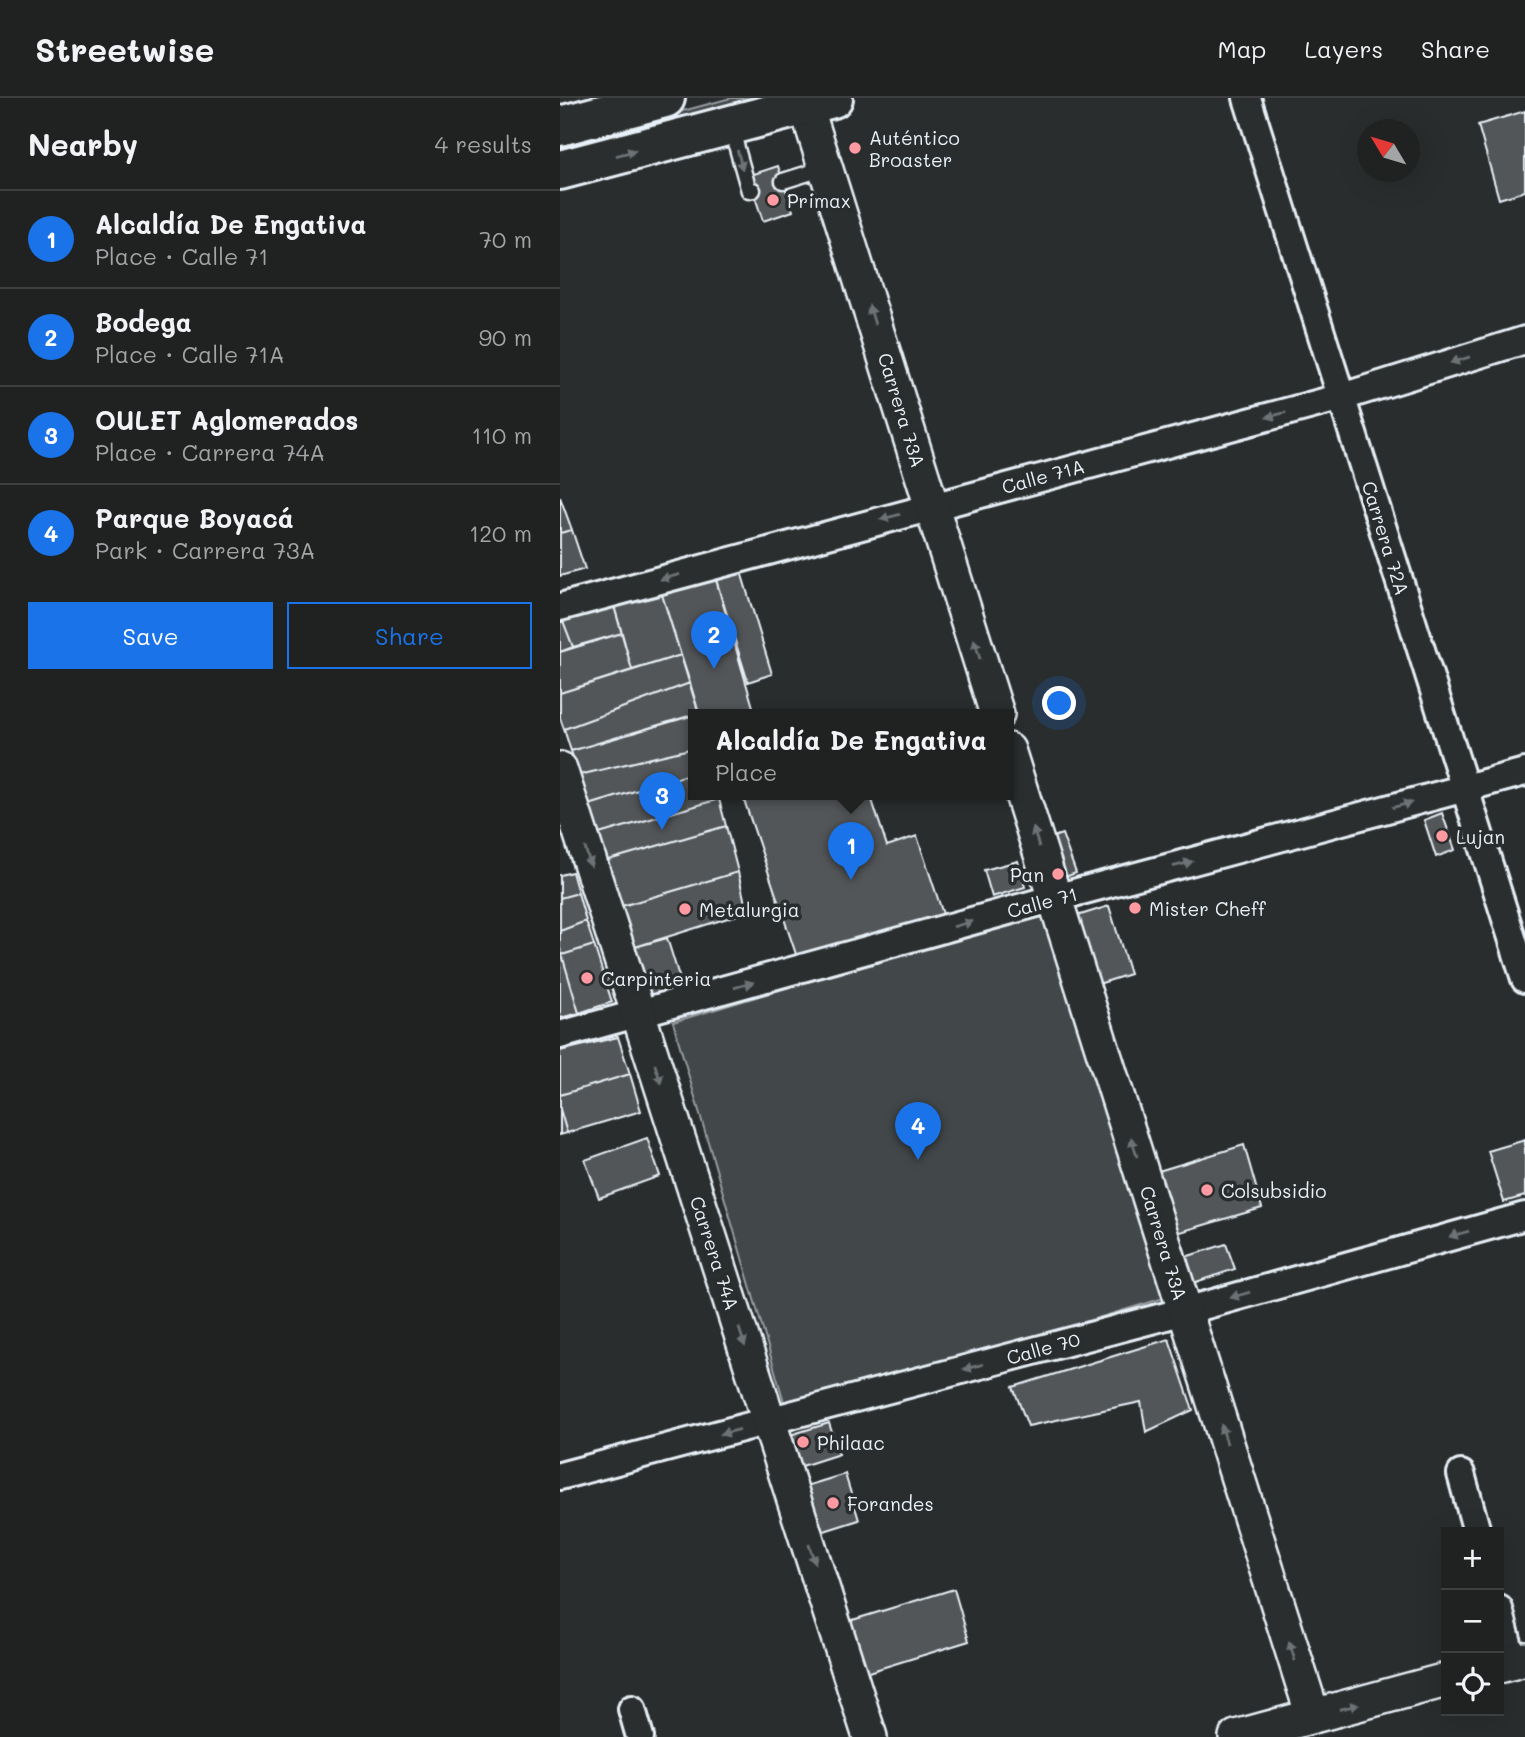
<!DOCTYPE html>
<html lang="en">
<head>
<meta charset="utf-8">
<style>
  :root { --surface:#202222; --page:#282a2a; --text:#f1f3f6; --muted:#a2a4a5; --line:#3d3f40; --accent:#1a73e8 }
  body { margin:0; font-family:Mali,sans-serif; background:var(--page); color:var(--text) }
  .controls { position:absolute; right:21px; bottom:21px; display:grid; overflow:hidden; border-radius:0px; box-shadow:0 7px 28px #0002 }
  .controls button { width:63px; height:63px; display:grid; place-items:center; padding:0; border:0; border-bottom:2px solid var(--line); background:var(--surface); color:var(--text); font:35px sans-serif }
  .compass { position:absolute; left:797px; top:21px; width:63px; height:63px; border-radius:50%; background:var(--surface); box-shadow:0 7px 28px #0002; rotate:308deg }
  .you { position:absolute; left:500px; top:606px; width:24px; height:24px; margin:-18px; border:5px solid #fff; border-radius:50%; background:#1a73e8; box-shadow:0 0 0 10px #1a73e833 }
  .badge { display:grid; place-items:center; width:46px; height:46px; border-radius:50%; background:var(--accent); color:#fff; font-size:23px; font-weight:700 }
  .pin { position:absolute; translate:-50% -58px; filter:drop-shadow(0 2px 4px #0008) }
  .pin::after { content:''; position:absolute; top:37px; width:24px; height:21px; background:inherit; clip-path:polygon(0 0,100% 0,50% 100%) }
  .popup { position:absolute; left:128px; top:611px; width:326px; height:91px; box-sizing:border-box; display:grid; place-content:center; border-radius:0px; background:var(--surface); filter:drop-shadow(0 2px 5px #0005); font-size:23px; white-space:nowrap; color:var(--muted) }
  .popup b { font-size:26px; color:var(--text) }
  .popup::after { content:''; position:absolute; left:50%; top:100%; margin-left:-14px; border:14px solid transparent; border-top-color:var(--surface) }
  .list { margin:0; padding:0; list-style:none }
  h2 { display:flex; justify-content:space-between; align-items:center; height:91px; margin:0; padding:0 28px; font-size:30px }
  h2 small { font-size:23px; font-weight:400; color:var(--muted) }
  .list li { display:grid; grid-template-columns:46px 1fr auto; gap:21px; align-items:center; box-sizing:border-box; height:98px; padding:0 28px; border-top:2px solid var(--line) }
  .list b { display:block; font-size:26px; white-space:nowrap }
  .list p { margin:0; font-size:23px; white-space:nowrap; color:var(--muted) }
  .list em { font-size:23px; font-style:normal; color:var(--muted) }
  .actions { display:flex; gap:14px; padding:21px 28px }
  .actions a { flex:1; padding:16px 0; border:2px solid var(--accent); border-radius:0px; text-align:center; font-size:24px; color:var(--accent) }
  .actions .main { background:var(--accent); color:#fff }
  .icon { flex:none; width:38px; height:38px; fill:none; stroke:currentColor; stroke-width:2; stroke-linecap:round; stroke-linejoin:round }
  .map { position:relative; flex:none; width:965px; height:1639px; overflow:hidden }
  header { display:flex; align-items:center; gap:42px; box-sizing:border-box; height:98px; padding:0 35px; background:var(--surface); border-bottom:2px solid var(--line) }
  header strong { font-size:33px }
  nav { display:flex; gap:38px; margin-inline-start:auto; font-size:24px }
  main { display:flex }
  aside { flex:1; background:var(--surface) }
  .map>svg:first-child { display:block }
  .green { fill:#424648; stroke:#959ca0; stroke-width:2 }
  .building { fill:#535759; stroke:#e8f1f8; stroke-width:2 }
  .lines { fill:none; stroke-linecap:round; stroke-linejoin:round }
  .service-casing { stroke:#e8f1f8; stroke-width:19 }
  .minor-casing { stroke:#e8f1f8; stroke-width:32 }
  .tertiary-casing { stroke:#e8f1f8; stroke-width:38 }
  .secondary-casing { stroke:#e8f1f8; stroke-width:44 }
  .service { stroke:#2a2d2e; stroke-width:14 }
  .minor { stroke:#2a2d2e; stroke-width:26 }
  .tertiary { stroke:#2a2d2e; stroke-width:33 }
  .secondary { stroke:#2a2d2e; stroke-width:38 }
  .oneway { fill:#6c7275 }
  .poi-dot { fill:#ff9aa2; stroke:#2a2d2e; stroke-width:2.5 }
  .labels { text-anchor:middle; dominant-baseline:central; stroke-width:7; stroke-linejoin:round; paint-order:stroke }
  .poi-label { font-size:19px; fill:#e8f1f8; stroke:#2a2d2e; text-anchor:start }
  .street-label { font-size:19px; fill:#e8f1f8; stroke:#2a2d2e }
</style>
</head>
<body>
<header>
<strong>Streetwise</strong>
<nav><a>Map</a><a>Layers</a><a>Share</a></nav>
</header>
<main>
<aside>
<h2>Nearby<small>4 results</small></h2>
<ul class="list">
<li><span class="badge">1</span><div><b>Alcaldía De Engativa</b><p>Place · Calle 71</p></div><em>70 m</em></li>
<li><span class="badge">2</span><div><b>Bodega</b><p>Place · Calle 71A</p></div><em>90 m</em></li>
<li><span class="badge">3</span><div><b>OULET Aglomerados</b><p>Place · Carrera 74A</p></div><em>110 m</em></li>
<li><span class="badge">4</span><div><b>Parque Boyacá</b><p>Park · Carrera 73A</p></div><em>120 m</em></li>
</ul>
<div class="actions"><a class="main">Save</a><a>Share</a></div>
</aside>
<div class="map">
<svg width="965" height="1639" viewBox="0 0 965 1639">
  <rect width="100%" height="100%" fill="#2a2d2e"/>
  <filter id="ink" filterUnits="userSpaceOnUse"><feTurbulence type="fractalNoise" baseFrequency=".0143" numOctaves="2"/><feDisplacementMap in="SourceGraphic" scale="14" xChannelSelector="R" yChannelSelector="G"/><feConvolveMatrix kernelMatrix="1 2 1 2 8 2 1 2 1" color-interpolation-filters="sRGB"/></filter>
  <g filter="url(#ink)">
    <path class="green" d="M171,0h41l-208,61 78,-37z
      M489,811l115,389 -377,114 -114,-390z"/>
    <path class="building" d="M965,13v80l-26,8 -21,-74z
      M218,68l15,45 -30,10 -15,-45z
      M0,399l12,33 -12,3z
      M12,432l13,39 -25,7v-43z
      M179,467l33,109 -24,8 -34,-109z
      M154,475l41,141h-56l-40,-129z
      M99,487l22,70 -49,15 -20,-71z
      M52,501l10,34 -49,14 -13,-34z
      M0,515l13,34 -13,5z
      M62,535l10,37 -72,23v-41z
      M121,557l9,28 -126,46 -4,-11v-25z
      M130,585l9,30 -128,38 -7,-22z
      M134,617v33l-115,27 -8,-24z
      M134,650v25l-105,32 -10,-30z
      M134,675v21h23l2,5 -120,35 -10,-29z
      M182,696h128l17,52 30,-10 26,78 -144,49z
      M159,701l7,27 -121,35 -6,-27z
      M882,715l13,37 -19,7 -12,-37z
      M166,728l12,46 -116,34 -17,-45z
      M502,736l14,39 -24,9 -14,-40z
      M458,763l7,26 -33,10 -8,-27z
      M12,774l6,21 -18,5v-23z
      M178,774l9,40 -112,35 -13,-41z
      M18,795l8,28 -26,10v-33z
      M549,808l21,68 -38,12 -21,-68z
      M26,823l8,24 -32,10 -2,-7v-17z
      M107,840l15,48 -32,9 -15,-48z
      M34,847l18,57 -33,11 -17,-58z
      M0,850l19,65 -19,5z
      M58,939l12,37 -70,21v-44z
      M70,976l11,37 -74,22 -7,-24v-14z
      M0,1011l7,24 -7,2z
      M87,1040l13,38 -61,22 -14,-38z
      M965,1042v56l-21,6 -16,-51z
      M684,1047l18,63 -92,27 -18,-62z
      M666,1146l9,25 -51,17 -8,-26z
      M609,1241l24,71 -47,22 -5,-30 -113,24 -15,-39z
      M269,1325l10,31 -40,13 -9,-32z
      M285,1376l14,46 -38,12 -15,-46z
      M394,1491l15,52 -107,33 -16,-52z"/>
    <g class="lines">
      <defs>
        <path id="service" d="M171,29l18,64 4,-1
          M223,83l42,-13"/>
        <path id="minor" d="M687,0l278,881
          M0,509l782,-210 183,-57
          M0,937l495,-137 470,-126
          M901,1376l16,58
          M0,1378l625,-165 340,-95
          M939,1511l14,53
          M72,1611l8,28"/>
        <path id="tertiary" d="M246,8l191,608
          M448,652l305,966
          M0,671l310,968
          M939,1568l26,-7
          M676,1639l210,-57"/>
        <path id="secondary" d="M0,28l105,-28
          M0,72l273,-72"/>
      </defs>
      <use href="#service" class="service-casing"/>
      <use href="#minor" class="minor-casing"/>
      <use href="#tertiary" class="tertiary-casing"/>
      <use href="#secondary" class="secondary-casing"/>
      <use href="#service" class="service"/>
      <use href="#minor" class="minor"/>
      <use href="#tertiary" class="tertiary"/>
      <use href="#secondary" class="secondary"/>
    </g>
    <defs><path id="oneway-solid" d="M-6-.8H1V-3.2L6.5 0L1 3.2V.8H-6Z" transform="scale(1.75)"/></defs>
    <g class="oneway">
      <use href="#oneway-solid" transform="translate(66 55) rotate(-15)"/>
      <use href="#oneway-solid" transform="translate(180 62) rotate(75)"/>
      <use href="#oneway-solid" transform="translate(312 217) rotate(-107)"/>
      <use href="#oneway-solid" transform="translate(900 262) rotate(163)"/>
      <use href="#oneway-solid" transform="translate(716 317) rotate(165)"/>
      <use href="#oneway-solid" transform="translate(330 419) rotate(165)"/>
      <use href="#oneway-solid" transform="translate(110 479) rotate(165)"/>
      <use href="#oneway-solid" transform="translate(417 551) rotate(-107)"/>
      <use href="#oneway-solid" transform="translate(842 707) rotate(-15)"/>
      <use href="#oneway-solid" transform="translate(476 739) rotate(-107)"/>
      <use href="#oneway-solid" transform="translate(28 759) rotate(72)"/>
      <use href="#oneway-solid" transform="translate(623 766) rotate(-15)"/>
      <use href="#oneway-solid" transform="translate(403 826) rotate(-16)"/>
      <use href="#oneway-solid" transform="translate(184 887) rotate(-16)"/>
      <use href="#oneway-solid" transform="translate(98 976) rotate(72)"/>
      <use href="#oneway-solid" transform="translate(574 1049) rotate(-107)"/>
      <use href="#oneway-solid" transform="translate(899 1136) rotate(164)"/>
      <use href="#oneway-solid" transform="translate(680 1197) rotate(164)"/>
      <use href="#oneway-solid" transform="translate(182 1239) rotate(72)"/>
      <use href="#oneway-solid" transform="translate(413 1269) rotate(165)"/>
      <use href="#oneway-solid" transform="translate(170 1334) rotate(165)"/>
      <use href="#oneway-solid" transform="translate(664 1336) rotate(-107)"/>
      <use href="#oneway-solid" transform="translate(252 1456) rotate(72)"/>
      <use href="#oneway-solid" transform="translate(732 1553) rotate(-107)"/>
      <use href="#oneway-solid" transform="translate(789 1609) rotate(-15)"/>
    </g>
  </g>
  <g class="poi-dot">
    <circle cx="295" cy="50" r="7"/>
    <circle cx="213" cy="102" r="7"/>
    <circle cx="882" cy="738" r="7"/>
    <circle cx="498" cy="776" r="7"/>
    <circle cx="575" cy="810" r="7"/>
    <circle cx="125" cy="811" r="7"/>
    <circle cx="27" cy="880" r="7"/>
    <circle cx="647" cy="1092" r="7"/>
    <circle cx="243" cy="1344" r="7"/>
    <circle cx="273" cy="1405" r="7"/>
  </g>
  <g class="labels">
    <g class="poi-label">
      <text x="309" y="39">Auténtico<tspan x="309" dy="22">Broaster</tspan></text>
      <text x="227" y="102">Primax</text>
      <text x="896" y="738">Lujan</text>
      <text x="484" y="776" text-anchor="end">Pan</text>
      <text x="589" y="810">Mister Cheff</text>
      <text x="139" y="811">Metalurgia</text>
      <text x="41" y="880">Carpinteria</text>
      <text x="661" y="1092">Colsubsidio</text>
      <text x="257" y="1344">Philaac</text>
      <text x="287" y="1405">Forandes</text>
    </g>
    <g class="street-label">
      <text transform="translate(342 312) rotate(73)">Carrera 73A</text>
      <text transform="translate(483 378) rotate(-15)">Calle 71A</text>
      <text transform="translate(826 440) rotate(73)">Carrera 72A</text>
      <text transform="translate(482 804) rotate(-15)">Calle 71</text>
      <text transform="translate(604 1145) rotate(73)">Carrera 73A</text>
      <text transform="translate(155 1155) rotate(72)">Carrera 74A</text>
      <text transform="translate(483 1250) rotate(-15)">Calle 70</text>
    </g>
  </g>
</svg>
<div class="controls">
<button>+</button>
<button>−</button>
<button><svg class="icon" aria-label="locate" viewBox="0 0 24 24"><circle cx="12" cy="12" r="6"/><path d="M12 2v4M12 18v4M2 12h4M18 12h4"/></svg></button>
</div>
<svg class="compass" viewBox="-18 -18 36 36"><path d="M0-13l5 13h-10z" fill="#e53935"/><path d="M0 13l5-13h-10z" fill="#a2a4a5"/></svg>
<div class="you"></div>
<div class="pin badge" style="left:291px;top:782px">1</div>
<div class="popup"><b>Alcaldía De Engativa</b>Place</div>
<div class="pin badge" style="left:154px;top:571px">2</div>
<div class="pin badge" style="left:102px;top:732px">3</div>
<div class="pin badge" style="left:358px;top:1062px">4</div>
</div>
</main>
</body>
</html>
